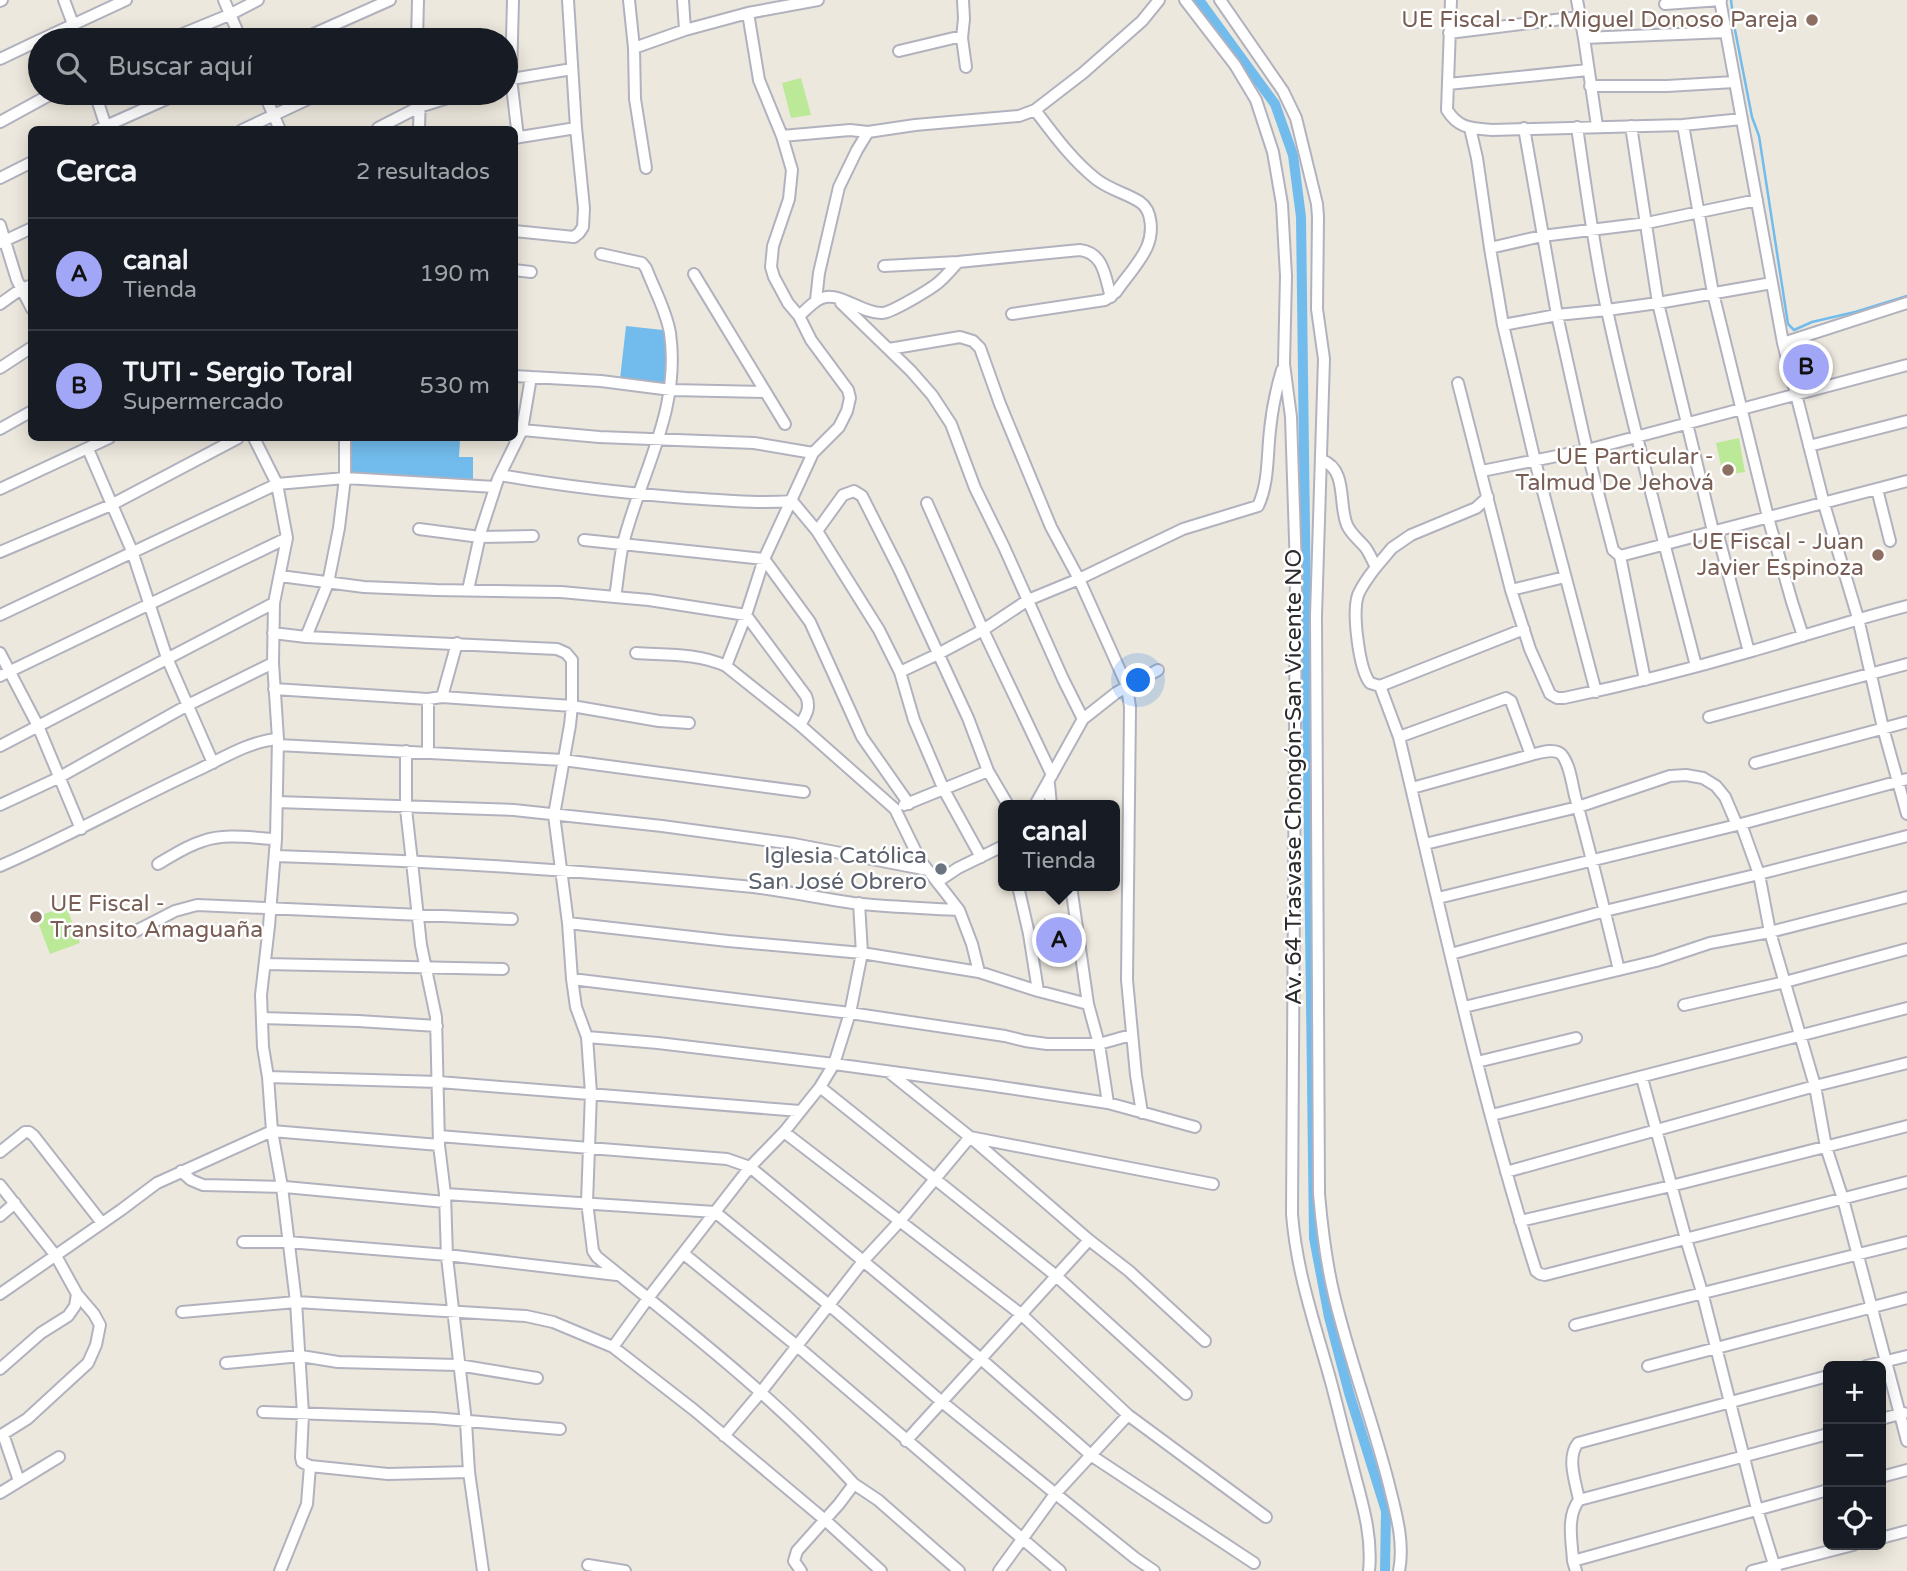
<!DOCTYPE html>
<html lang="es">
<head>
<meta charset="utf-8">
<style>
  :root { --surface:#171b24; --page:#20242c; --text:#f1f3f6; --muted:#9ea1a6; --line:#363941; --accent:#a1a7f6 }
  body { margin:0; font-family:"Varela Round",sans-serif; background:var(--page); color:var(--text) }
  .controls { position:absolute; right:21px; bottom:21px; display:grid; overflow:hidden; border-radius:10px; box-shadow:0 4px 18px #0003 }
  .controls button { width:63px; height:63px; display:grid; place-items:center; padding:0; border:0; border-bottom:2px solid var(--line); background:var(--surface); color:var(--text); font:35px sans-serif }
  .you { position:absolute; left:1139px; top:681px; width:24px; height:24px; margin:-18px; border:5px solid #fff; border-radius:50%; background:#1a73e8; box-shadow:0 0 0 10px #1a73e833 }
  .badge { display:grid; place-items:center; width:46px; height:46px; border-radius:50%; background:var(--accent); color:#111; font-size:23px; font-weight:700 }
  .pin { position:absolute; translate:-50% -50%; border:4px solid #fff; box-shadow:0 2px 7px #0006 }
  .popup { position:absolute; left:998px; top:800px; width:122px; height:91px; box-sizing:border-box; display:grid; place-content:center; border-radius:10px; background:var(--surface); filter:drop-shadow(0 2px 5px #0005); font-size:23px; white-space:nowrap; color:var(--muted) }
  .popup b { font-size:26px; color:var(--text) }
  .popup::after { content:''; position:absolute; left:50%; top:100%; margin-left:-14px; border:14px solid transparent; border-top-color:var(--surface) }
  .list { margin:0; padding:0; list-style:none }
  h2 { display:flex; justify-content:space-between; align-items:center; height:91px; margin:0; padding:0 28px; font-size:30px }
  h2 small { font-size:23px; font-weight:400; color:var(--muted) }
  .list li { display:grid; grid-template-columns:46px 1fr auto; gap:21px; align-items:center; box-sizing:border-box; height:112px; padding:0 28px; border-top:2px solid var(--line) }
  .list b { display:block; font-size:26px; white-space:nowrap }
  .list p { margin:0; font-size:23px; white-space:nowrap; color:var(--muted) }
  .list em { font-size:23px; font-style:normal; color:var(--muted) }
  .icon { flex:none; width:38px; height:38px; fill:none; stroke:currentColor; stroke-width:2; stroke-linecap:round; stroke-linejoin:round }
  .map { position:relative; flex:none; width:1907px; height:1571px; overflow:hidden }
  .search { position:absolute; background:var(--surface); box-shadow:0 4px 18px #0003; left:28px; top:28px; width:490px; height:77px; display:flex; align-items:center; gap:18px; box-sizing:border-box; padding:0 24px; border-radius:38px; color:var(--muted); font-size:26px }
  .panel { position:absolute; background:var(--surface); box-shadow:0 4px 18px #0003; left:28px; top:126px; width:490px; height:315px; border-radius:10px }
  .map>svg:first-child { display:block }
  .pitch { fill:#bbe997 }
  .water { fill:#72bced }
  .lines { fill:none; stroke-linecap:round; stroke-linejoin:round }
  .stream { stroke:#72bced; stroke-width:2.5 }
  .canal { stroke:#72bced; stroke-width:10 }
  .minor-casing { stroke:#b1b2be; stroke-width:14 }
  .minor { stroke:#fff; stroke-width:10 }
  .education-dot { fill:#8d6e63; stroke:#fff; stroke-width:2.5 }
  .worship-dot { fill:#6b7280; stroke:#fff; stroke-width:2.5 }
  .labels { text-anchor:middle; dominant-baseline:central; stroke-width:5; stroke-linejoin:round; paint-order:stroke }
  .education-label { font-size:23px; fill:#785e54; stroke:#fff; text-anchor:end }
  .street-label { font-size:23px; fill:#2b2b2b; stroke:#fff }
  .worship-label { font-size:23px; fill:#5b616d; stroke:#fff; text-anchor:end }
</style>
</head>
<body>
<div class="map">
<svg width="1907" height="1571" viewBox="0 0 1907 1571">
  <rect width="100%" height="100%" fill="#ede8dd"/>
  <path class="pitch" d="M801,78l10,37 -20,3 -9,-35z
    M1739,438l6,34 -22,3 -7,-32z
    M66,906l14,37 -30,11 -14,-37z"/>
  <path class="water" d="M626,326l46,5 -3,51 -16,2 -33,-5z
    M348,438h108l4,2 -1,17h14v26l-125,-8z"/>
  <g class="lines">
    <path class="stream" d="M1731,0l4,30 17,87 7,19 29,188 6,6 18,-8 43,-10 52,-16"/>
    <path class="canal" d="M1199,0l76,104 18,51 8,62 13,1021 15,79 20,76 37,118 -1,60"/>
    <defs>
      <path id="minor" d="M64,0l15,40
        M224,0l17,40
        M513,0l-2,78 7,59
        M629,0l5,48 1,51 11,69
        M683,0l2,30
        M963,0l1,19 -2,19 4,29
        M1185,0l50,65 21,35 17,52 9,52 4,72 -2,88 7,53 5,153 -4,644c5,61 23,110 39,168 7,26 13,52 20,78 9,37 22,72 18,111
        M1220,0l63,91 13,27 21,86 1,13 -1,92 7,50 -8,257 3,578c3,34 7,68 15,101 15,63 38,124 54,186 7,29 17,60 11,90
        M1451,0l-4,110c12,19 24,18 45,20l191,-5 59,-6
        M1577,0l7,38 13,88
        M1720,0l63,343 41,161 34,114 25,110 24,86
        M0,1l2,-1
        M1665,4l56,-4
        M748,13l11,67 23,56 10,34 -3,29 -16,47 -2,21 3,10 14,26 11,13
        M1449,33l130,-16
        M1584,38l142,-6
        M40,40l86,-40
        M168,40l61,-25 29,-15
        M300,40l90,-40
        M417,40l1,-40
        M634,48l51,-18 63,-17 70,-13
        M899,51l63,-15
        M0,59l40,-19
        M506,80l66,-11
        M1448,84l140,-14
        M1590,86h77l67,-4
        M95,93l12,37
        M264,93l16,37
        M0,122l53,-29
        M1683,125l30,168 56,228 23,81 11,34
        M1631,126l27,177 55,228
        M1577,127c9,61 17,123 30,183 26,120 59,238 89,356
        M378,128l41,-21 45,-14
        M1470,128l7,30 13,90 13,77 32,136 61,231
        M1524,128l33,187 30,135 26,100 7,6 287,-75
        M97,130l83,-37
        M242,130l79,-37
        M419,130l1,-37
        M782,136l68,-6 18,2
        M514,138l62,-10
        M0,178l32,-16
        M0,225l17,55 15,29
        M514,231l60,6 5,-4 4,-6 1,-19 -8,-80 -8,-128
        M0,243l32,-15
        M1490,248l52,-12 105,-13 110,-23
        M601,254l41,9 4,5c8,21 20,42 24,65 11,78 -29,139 -47,211 -4,17 -5,36 -8,53l34,3 97,15 60,81c5,12 0,19 -6,29
        M884,266l74,-4 122,-12c24,3 25,27 31,47
        M514,270l17,2
        M694,274l91,150
        M816,300l3,-27 20,-86 18,-37 11,-18 47,-7 104,-9 16,-6 48,-37 59,-52 17,-21
        M841,303l70,68 21,24 19,29 24,64 29,59 59,132 20,40
        M0,304l21,-15 11,-4
        M1012,314l93,-14 11,-8c10,-15 24,-29 31,-45 6,-14 6,-36 -7,-45 -14,-9 -30,-12 -44,-23 -24,-19 -42,-44 -61,-69
        M1503,325l54,-10 50,-5 51,-7 114,-20
        M1783,343l124,-40
        M889,349l71,-12 13,4 7,7 20,56 51,123 28,52 48,107 3,21 -3,273 9,95 6,38
        M0,368l32,-21
        M514,376l87,5 70,9 93,2
        M1458,383l53,207 19,59 20,45 7,4h7c63,-13 126,-29 188,-47 52,-15 103,-32 155,-45
        M0,429l32,-18
        M522,430l77,7 155,6 59,10
        M254,438l23,46 10,54 -13,65 -1,60 5,76 -2,100 -7,87 -8,69 2,52 5,30 4,54 10,56 14,115 7,112 -2,43 1,5 8,4 78,8 81,-2
        M1809,446l98,-25
        M88,449l44,102 35,107 46,105
        M1322,460c26,10 16,44 25,65 4,9 11,14 18,22 4,5 7,13 11,20 -7,9 -14,18 -18,28 -6,18 1,74 12,88l10,3 144,-57
        M1482,471l105,-21 320,-85
        M500,475c62,11 123,18 186,23 35,2 70,6 106,3l25,30 62,99 21,42 14,48 30,70 37,67
        M0,489l109,-51
        M1877,489l13,52
        M927,503l56,127 69,145
        M419,529l61,8 53,-1
        M817,531l26,-36 11,-4 8,5 38,75 68,147 20,53 20,34
        M1717,531l32,121
        M584,540l180,19 -18,56 -20,51
        M0,552l111,-47 127,-67
        M1620,556l25,124
        M1376,567l16,-19 19,-13 65,-27 12,-11
        M280,576l84,11 72,3 125,2 54,5
        M468,590l13,-59 17,-52 24,-49 9,-53
        M1511,590l54,-13
        M0,615l277,-131 68,-6 150,9
        M273,633l33,4 251,12 9,4 6,7v46l-2,19 -16,90 14,108 4,56 4,28 11,30 4,56 -4,109 6,49 4,6c89,72 180,142 257,227l-15,20 -42,47 -3,10 7,10
        M306,637l22,-54 11,-55 6,-50v-40
        M0,653l38,73 43,103
        M636,653c30,2 62,0 90,13l74,59 95,84 25,51 39,50 13,34 7,28
        M900,672l38,-18 45,-24 45,-30 51,-21 104,-50 75,-23c11,-23 9,-51 12,-76 2,-21 6,-40 12,-60
        M0,676l287,-138
        M1380,686l19,51c43,179 81,359 137,534l4,3 5,1 362,-93
        M274,689l154,10 14,-2 130,9 87,15 30,2
        M442,697l15,-54
        M1709,717l198,-53
        M1399,737l107,-39 5,3 20,54
        M278,745l285,15 241,32
        M0,746l274,-143
        M406,751v58l6,53 9,83 15,72 3,128 6,49 2,63 19,165 3,50 14,99
        M428,752v-53
        M1755,763l152,-41
        M1049,784l2,21
        M1412,788l119,-33c8,-2 24,-8 31,0 8,10 10,29 13,41 16,58 30,116 44,174
        M277,802l237,8 148,16 132,18 134,26
        M909,804l-47,-67 -52,-115 -46,-63 49,-106 26,-26 8,-16 3,-13 -2,-8 -37,-50 -12,-24c5,-4 10,-10 16,-14 20,-17 44,12 67,11 9,0 49,-24 57,-31 7,-6 13,-13 19,-20
        M0,805l58,-27 130,-73 85,-42
        M904,805l84,-34
        M1035,805l48,-86 33,-26 42,-23
        M1741,824l18,50 148,-38
        M1425,844l153,-37 92,-31 16,-1 17,3 13,8 9,11 12,28
        M275,856c160,5 319,15 478,31 33,4 66,11 100,16 34,4 70,5 106,7
        M158,864c14,-8 28,-18 45,-23 22,-8 50,-3 73,-2
        M0,866c67,-29 131,-65 198,-96 25,-12 52,-29 80,-31
        M937,882l21,-14 45,-22
        M1018,886l11,48 9,57
        M1071,886l17,118 11,40 9,59
        M1438,898l303,-74 166,-45
        M859,903l3,50 -12,60 -16,51 -14,23 -36,45 -34,35 -35,45 114,93 113,97 193,156 19,13
        M568,923l160,18 134,12 117,19 59,19 50,13
        M136,931l39,-20 22,-6 315,14
        M1451,954l154,-43 154,-37 11,58 45,154 11,61 17,52 64,242
        M265,964l238,5
        M572,979l278,34 155,23 20,5 22,3h52l32,-9
        M1684,1005l101,-23 122,-33
        M1464,1007l192,-46 54,-18 60,-11 137,-35
        M262,1018l96,3 79,5
        M587,1037l71,6 176,21 154,21 120,18 87,24
        M1477,1062l99,-24
        M890,1073l80,64 119,103 40,31 76,70
        M268,1077l171,5 361,29
        M1642,1078l44,161 16,53 55,217 19,62
        M820,1087l235,188 131,119
        M1492,1115l415,-107
        M784,1132l238,183 106,100 138,102
        M439,1136l288,23 23,8 231,192 111,97 162,107
        M0,1152l25,-20h4l5,4 68,87
        M181,1171l10,9 12,5 82,2 160,15
        M1506,1172l309,-86 92,-23
        M0,1185l56,71 21,38 17,20 6,11 -4,20 -8,18 -61,56 -24,15 16,47
        M445,1194l270,18
        M0,1216l15,-13
        M1520,1221l151,-35 236,-60
        M243,1242h45l159,13 170,20
        M684,1254l113,92 263,225
        M0,1294l121,-84 36,-27 115,-52 167,14
        M182,1312l114,-10 230,14 27,6 60,25 81,63 131,110 56,51
        M1575,1325l332,-83
        M613,1347l36,-50 66,-85
        M226,1363l75,-7 37,6 120,3 79,13
        M1648,1366l259,-68
        M1866,1366l41,-10
        M0,1369l41,-36 27,-17 7,-10 2,-12
        M263,1412l171,6 126,11
        M1881,1419l23,-6
        M724,1436l37,-44 103,-132 36,-39 70,-84 243,47
        M906,1441l183,-201
        M1881,1477l26,-7
        M854,1484l24,16 81,71
        M0,1493l59,-36
        M1579,1500l249,-66
        M1881,1538l26,-7
        M1573,1561c-1,-20 -7,-44 6,-61 -3,-17 -13,-42 -1,-57l250,-67
        M588,1565l37,6
        M280,1571l27,-67 3,-38
        M999,1571l56,-77 73,-79
        M1576,1571l-3,-10 255,-71
        M1752,1571l101,-26"/>
    </defs>
    <use href="#minor" class="minor-casing"/>
    <use href="#minor" class="minor"/>
  </g>
  <g class="education-dot">
    <circle cx="1812" cy="20" r="7"/>
    <circle cx="1728" cy="470" r="7"/>
    <circle cx="1878" cy="555" r="7"/>
    <circle cx="36" cy="917" r="7"/>
  </g>
  <circle class="worship-dot" cx="941" cy="869" r="7"/>
  <g class="labels">
    <g class="education-label">
      <text x="1798" y="20">UE Fiscal - Dr. Miguel Donoso Pareja</text>
      <text x="1714" y="457">UE Particular -<tspan x="1714" dy="26">Talmud De Jehová</tspan></text>
      <text x="1864" y="542">UE Fiscal - Juan<tspan x="1864" dy="26">Javier Espinoza</tspan></text>
      <text x="50" y="904" text-anchor="start">UE Fiscal -<tspan x="50" dy="26">Transito Amaguaña</tspan></text>
    </g>
    <g class="street-label">
      <text transform="translate(1294 777) rotate(-90)">Av. 64 Trasvase Chongón-San Vicente NO</text>
    </g>
    <g class="worship-label">
      <text x="927" y="856">Iglesia Católica<tspan x="927" dy="26">San José Obrero</tspan></text>
    </g>
  </g>
</svg>
<div class="controls">
<button>+</button>
<button>−</button>
<button><svg class="icon" aria-label="locate" viewBox="0 0 24 24"><circle cx="12" cy="12" r="6"/><path d="M12 2v4M12 18v4M2 12h4M18 12h4"/></svg></button>
</div>
<div class="you"></div>
<div class="pin badge" style="left:1059px;top:940px">A</div>
<div class="popup"><b>canal</b>Tienda</div>
<div class="pin badge" style="left:1806px;top:367px">B</div>
<div class="search"><svg class="icon" aria-label="search" viewBox="0 0 24 24"><circle cx="10" cy="10" r="6"/><path d="M15 15l6 6"/></svg>Buscar aquí</div>
<section class="panel">
<h2>Cerca<small>2 resultados</small></h2>
<ul class="list">
<li><span class="badge">A</span><div><b>canal</b><p>Tienda</p></div><em>190 m</em></li>
<li><span class="badge">B</span><div><b>TUTI - Sergio Toral</b><p>Supermercado</p></div><em>530 m</em></li>
</ul>
</section>
</div>
</body>
</html>
